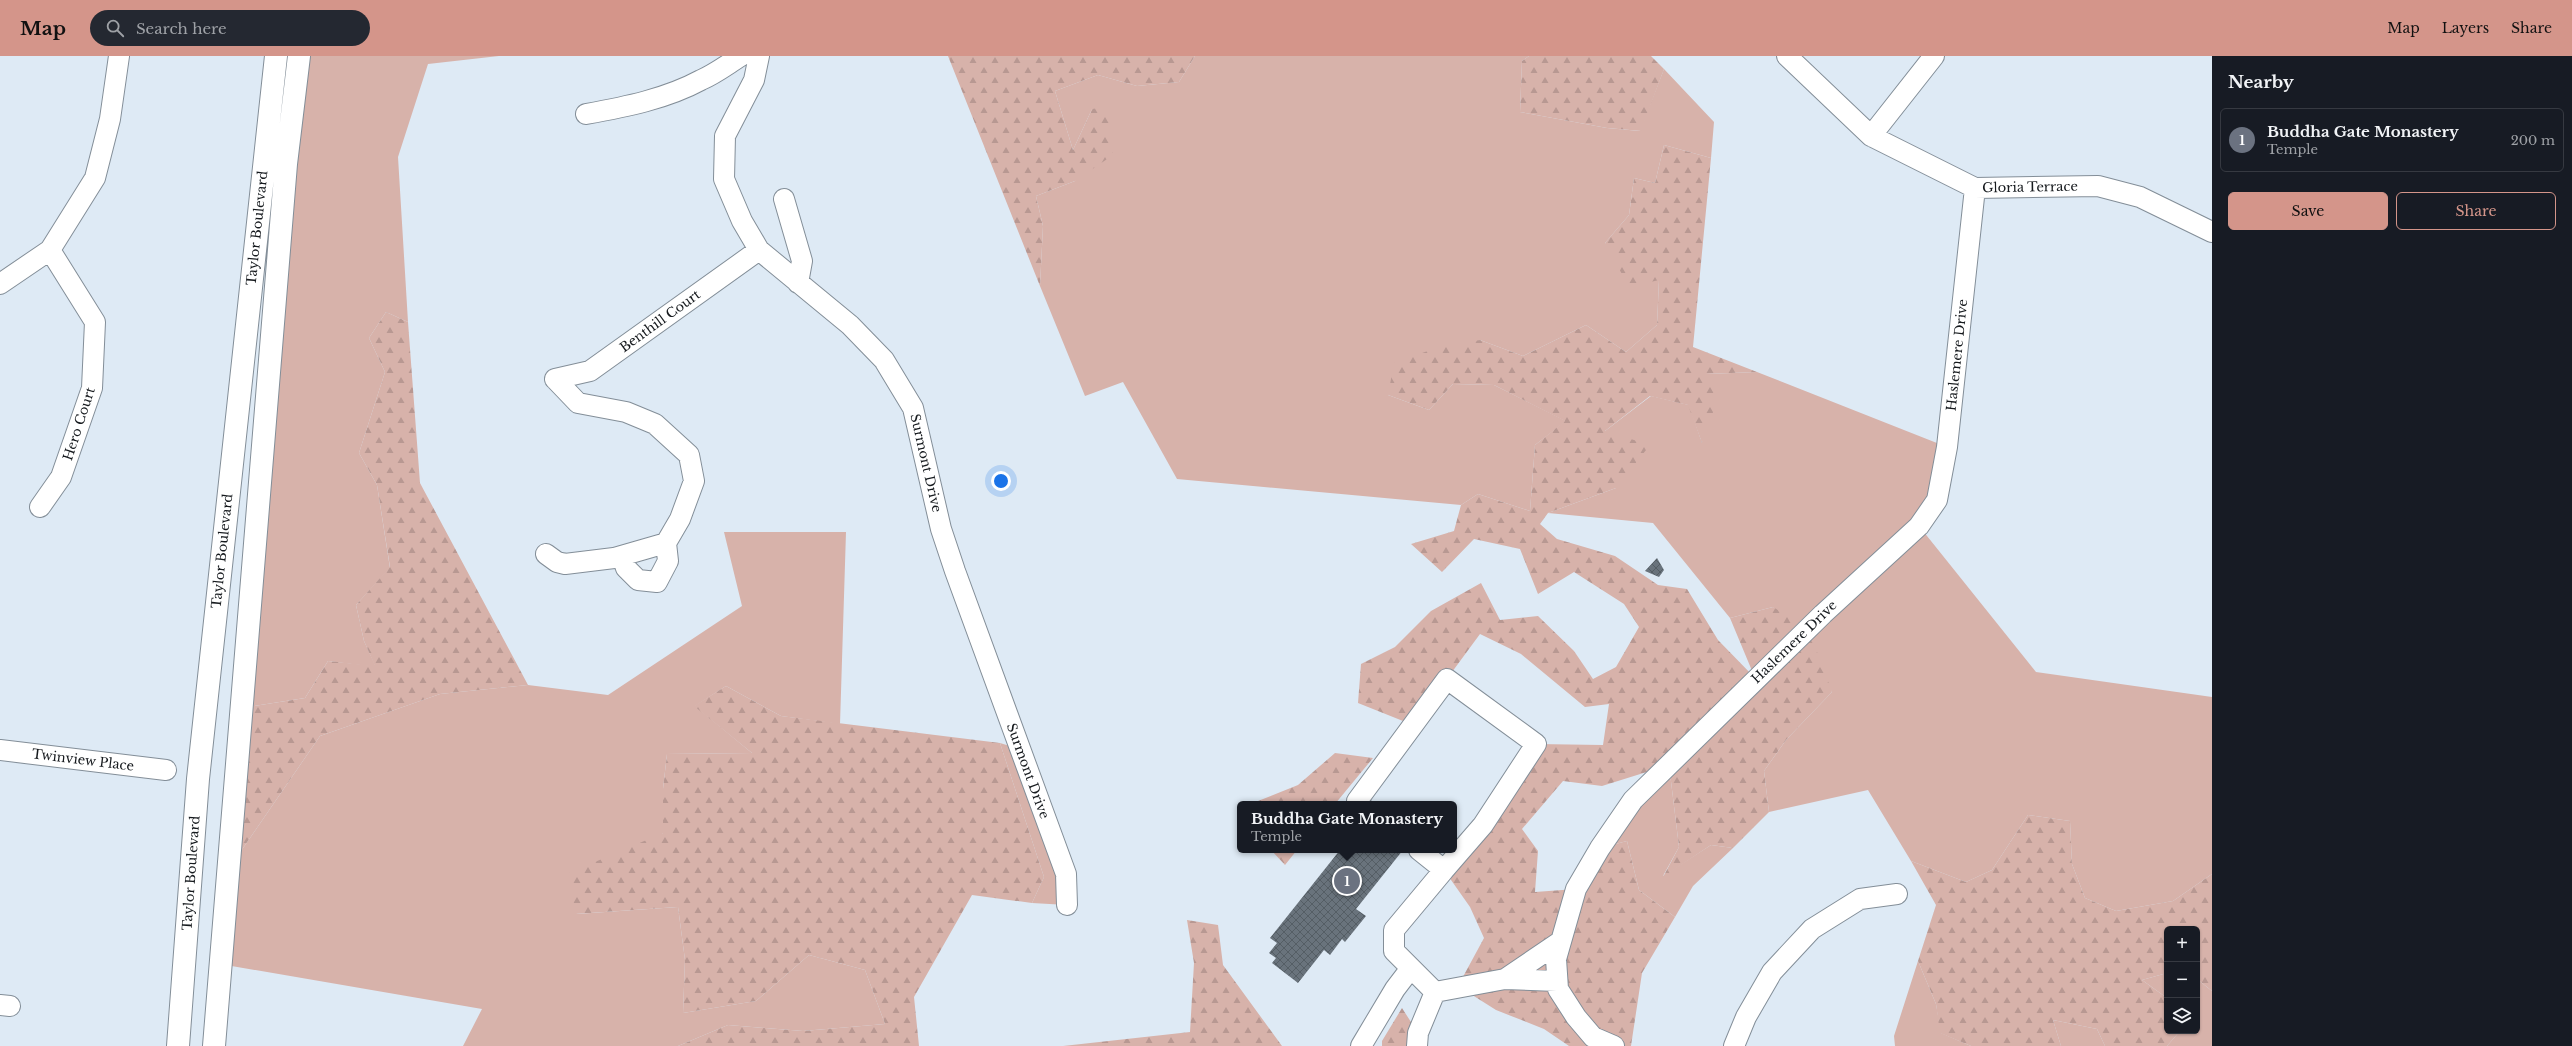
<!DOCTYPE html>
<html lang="en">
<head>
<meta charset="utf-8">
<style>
  :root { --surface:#171b24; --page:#242831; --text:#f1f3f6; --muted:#9ea1a6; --line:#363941; --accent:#d4958a }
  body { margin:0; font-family:"Libre Baskerville",serif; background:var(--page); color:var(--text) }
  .controls { position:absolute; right:12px; bottom:12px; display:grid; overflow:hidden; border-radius:6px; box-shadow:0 1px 3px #0004 }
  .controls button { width:36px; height:36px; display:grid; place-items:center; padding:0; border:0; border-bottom:1px solid var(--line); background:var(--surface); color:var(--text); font:20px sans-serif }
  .you { position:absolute; left:1001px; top:425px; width:14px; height:14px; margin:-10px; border:3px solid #fff; border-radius:50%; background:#1a73e8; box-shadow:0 0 0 6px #1a73e833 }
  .badge { display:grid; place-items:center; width:26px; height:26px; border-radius:50%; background:var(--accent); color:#fff; font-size:13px; font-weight:700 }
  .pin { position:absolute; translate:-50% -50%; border:2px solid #fff; box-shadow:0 1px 4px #0006 }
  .popup { position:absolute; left:1237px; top:745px; width:220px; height:52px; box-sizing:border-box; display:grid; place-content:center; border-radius:6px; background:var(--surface); filter:drop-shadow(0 1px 3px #0005); font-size:13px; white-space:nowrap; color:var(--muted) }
  .popup b { font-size:15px; color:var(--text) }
  .popup::after { content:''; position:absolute; left:50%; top:100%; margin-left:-8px; border:8px solid transparent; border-top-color:var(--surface) }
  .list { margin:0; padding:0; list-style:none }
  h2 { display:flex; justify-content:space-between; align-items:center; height:52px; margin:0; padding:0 16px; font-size:17px }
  h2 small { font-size:13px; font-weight:400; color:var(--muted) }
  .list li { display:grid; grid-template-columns:26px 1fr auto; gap:12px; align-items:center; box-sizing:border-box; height:64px; margin:0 8px 8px; padding:0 8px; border:1px solid var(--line); border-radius:6px }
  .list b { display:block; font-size:15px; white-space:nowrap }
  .list p { margin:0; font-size:13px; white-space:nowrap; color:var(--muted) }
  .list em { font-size:13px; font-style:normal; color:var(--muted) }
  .actions { display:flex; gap:8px; padding:12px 16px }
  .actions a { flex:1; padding:9px 0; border:1px solid var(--accent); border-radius:6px; text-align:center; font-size:14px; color:var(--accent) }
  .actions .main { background:var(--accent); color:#111 }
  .icon { flex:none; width:22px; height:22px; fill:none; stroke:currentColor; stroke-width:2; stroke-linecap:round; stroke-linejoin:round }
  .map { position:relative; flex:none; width:2212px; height:990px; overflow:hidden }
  header { display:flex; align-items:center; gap:24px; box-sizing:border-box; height:56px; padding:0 20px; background:var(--accent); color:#111 }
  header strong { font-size:19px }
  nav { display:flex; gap:22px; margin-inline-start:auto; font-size:14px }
  .search { width:280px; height:36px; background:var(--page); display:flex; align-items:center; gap:10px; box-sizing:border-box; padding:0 14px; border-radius:22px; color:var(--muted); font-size:15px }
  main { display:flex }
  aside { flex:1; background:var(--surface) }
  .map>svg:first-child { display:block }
  .grass { fill:#d7b2aa }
  .forest { fill:url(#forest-firs) }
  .building { fill:url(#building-cross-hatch) }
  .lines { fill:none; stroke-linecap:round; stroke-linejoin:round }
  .minor-casing { stroke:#838e98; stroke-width:22 }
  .major-casing { stroke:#838e98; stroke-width:24 }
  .minor { stroke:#fff; stroke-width:20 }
  .major { stroke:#fff; stroke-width:22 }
  .labels { text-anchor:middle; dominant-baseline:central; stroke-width:3; stroke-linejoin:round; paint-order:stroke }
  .street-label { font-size:13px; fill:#161a1e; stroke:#fff }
</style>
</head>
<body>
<header>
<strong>Map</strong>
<div class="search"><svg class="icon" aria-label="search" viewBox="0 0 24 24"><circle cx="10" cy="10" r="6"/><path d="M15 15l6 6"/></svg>Search here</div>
<nav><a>Map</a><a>Layers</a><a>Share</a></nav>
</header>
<main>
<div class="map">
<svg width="2212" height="990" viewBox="0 0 2212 990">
  <defs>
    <pattern id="forest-firs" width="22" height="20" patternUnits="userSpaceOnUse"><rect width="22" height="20" fill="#d7b2aa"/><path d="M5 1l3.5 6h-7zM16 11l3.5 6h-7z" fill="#b89892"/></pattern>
    <pattern id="building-cross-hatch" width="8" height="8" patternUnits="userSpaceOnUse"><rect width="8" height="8" fill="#69737c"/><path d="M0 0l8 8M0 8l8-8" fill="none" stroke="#555e65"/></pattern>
  </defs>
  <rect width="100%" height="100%" fill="#deeaf5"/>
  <path class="grass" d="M299,0h200l-71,8 -30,93 10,165 -22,-10 -17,26 16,34 -26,81 18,32 13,83 -34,37 8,36 12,26 -48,-6 -23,37 -64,10z
    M1195,0h334l-7,5 -2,51 87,16 33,3 24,-62 50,53 -3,36 -47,-13 -9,38 -21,-5 -5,37 -24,28 54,37 -2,45 -31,27 -40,-27 -63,31 -43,-16 -92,55 41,15 24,-26 41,1 72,36 -31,24 -5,66 -52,-17 -17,11 -284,-26 -54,-97 -38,14 -45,-110 3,-60 -7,-30 39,-15 17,-72 -19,41 -18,-59 43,-16 39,11 42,-4z
    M1757,316l190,75 -28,79 117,146 176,25v177l-39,27 -57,10 -31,-13 -13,-34 -2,-43 -42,-6 -36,55 -26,12 -55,-21 -43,-71 -99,22 -5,-41 22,-31 46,-48 -59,-85 -43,11 -77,-95 -105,-10 68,-25 -11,-57 46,-35 38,9 13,38 4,-69z
    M724,476h122l-6,192 -59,-8 -55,-30 -31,20 57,47 -85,1 -4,35v44l-87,81 102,-7 7,53 -2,53 73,-12 53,-46 56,15 20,54 -82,7 -75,-6 -50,21h-215l19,-37 -262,-45 8,-94 92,-134 120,-42 88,-9 80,10 134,-89z
    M1000,687l20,6 47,156 -35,-2 12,-26z
    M1669,709l10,82 -16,29 48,-31 22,3 -40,38 -18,31 -36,-27 -12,-49 -27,7z
    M1918,905l18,43 5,29 30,13h-76l-1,-10z
    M2167,917v25l-25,-18z
    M2197,923l15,12v55h-45l13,-15h17z
    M2053,964l44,9 8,17h-44z"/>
  <path class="forest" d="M948,0h247l-16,26 -42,4 -39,-11 -43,16 18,59 19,-41 19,-3 2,49 -38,26 -39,15 7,30 -3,60z
    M1529,0h122l13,13 -23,62 -34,-3 -87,-16 2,-51z
    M1664,89l47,13 -18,189 64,25 -51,2 11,27 -15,42 -14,-38 -38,-9 -45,35 45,14 -34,43 -68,25 -8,11 17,15 58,17 43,29 29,4 31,51 37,38 -25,-60 43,-11 35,21 24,64 -46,48 -22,31 5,41 -36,36 -22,-3 -48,32 16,-30 -10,-82 -67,21 -39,-5 -41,48 16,22 -3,41 41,-3 24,-41 27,-7 12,49 36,27 -33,56 -11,73h-62l-25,-17 -48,-19 -38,-24 26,-48 -14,-31 -26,-37 92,-126 67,1 6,-41 -24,3 -64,-53 -41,-20 -67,91 -55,-22 3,-39 34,-17 36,-36 50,-28 19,37 38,-4 36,35 19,28 23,-12 23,-40 -15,-23 -50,-32 -36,22 -18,-45 -46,-10 -32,33 -31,-28 43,-13 7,-26 17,-11 52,17 5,-66 30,-24 -71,-36 -41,-1 -24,26 -41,-15 6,-32 45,-16 41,-7 43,16 63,-31 40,27 31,-27 2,-45 -30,7 -24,-44 24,-28 5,-37 21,5z
    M386,256l22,10 12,161 108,202 -88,9 -120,42 -92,134 13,-162 64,-10 23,-37 47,5 -11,-25 -8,-36 34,-38 -13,-82 -18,-32 26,-81 -16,-34z
    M726,630l55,30 219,27 44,134 -12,26 -60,-8 -58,102 5,49h-241l50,-21 75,6 82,-7 -20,-54 -56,-15 -53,46 -73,12 2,-53 -7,-53 -103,7 -6,-41 94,-40v-44l4,-35 85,-1 -58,-47z
    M1335,697l38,5 -38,46h-78l1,-3 40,-16z
    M2028,759l42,6 2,43 13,34 31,13 57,-10 39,-27v117l-15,-12v-50h-30v44l-25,7 25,18v33h13l-13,15h-62l-8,-17 -44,-9 8,26h-90l-31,-13 -4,-29 -18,-43 18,-56 -25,-44 55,21 26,-12z
    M1271,794h26l-12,15z
    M1187,864l31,5 5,40 59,81h-219l127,-14 4,-69z
    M1402,952l16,25 -1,13h-35v-5z"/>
  <path class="building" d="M1657,502l7,12 -5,7 -14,-6z
    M1340,794h63l-47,59 10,7 -21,26 -3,-3 -12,16 -6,-5 -26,33 -26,-20 4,-5 -7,-5 8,-10 -7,-5z"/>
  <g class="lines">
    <defs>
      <path id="minor" d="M759,0l-5,24 -29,56 -1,43 18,42 17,29 91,75 34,35 29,48 28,121 14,42 111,303 1,31
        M1787,0l84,80 104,52 123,-2 42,11 72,35
        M586,58c39,-7 80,-15 115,-34 14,-6 27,-16 40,-24
        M1871,80l63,-80
        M784,143l18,62 -4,22
        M0,228l50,-34 45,-72 15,-59 9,-63
        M555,323l35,-8 169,-121
        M40,451l21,-30 31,-89 3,-66 -45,-72
        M546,498l11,8 8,2 49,-6 52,-15 14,-24 14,-38 -5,-26 -34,-31 -29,-12 -48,-9 -23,-24
        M622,500l4,12 12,12 19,2 11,-21 -2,-18
        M0,694l166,20
        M1361,748l-4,-3 90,-122 89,65 -53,81 -39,45 -25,-20
        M1505,923l56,-38
        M1435,936l-41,-41v-21l50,-60
        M0,949l10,1
        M1361,990l34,-57 16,-21
        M1417,990l1,-13 17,-41 70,-13 52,2
        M1614,990l-21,-9 -17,-20 -18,-28 -2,-30 20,-70 24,-41 33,-48 190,-186 96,-88 18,-26 10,-53 28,-259
        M1734,990l12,-29 26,-45 40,-43 48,-30 37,-5"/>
      <path id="major" d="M178,990l20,-267 78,-723
        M214,990l72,-882 13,-108"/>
    </defs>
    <use href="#minor" class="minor-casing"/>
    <use href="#major" class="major-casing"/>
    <use href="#minor" class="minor"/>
    <use href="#major" class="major"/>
  </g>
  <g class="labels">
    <g class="street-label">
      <text transform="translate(2030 131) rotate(-1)">Gloria Terrace</text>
      <text transform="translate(257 172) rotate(-84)">Taylor Boulevard</text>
      <text transform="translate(660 265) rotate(-36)">Benthill Court</text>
      <text transform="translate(1957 299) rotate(-84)">Haslemere Drive</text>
      <text transform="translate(79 368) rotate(-72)">Hero Court</text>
      <text transform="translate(926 407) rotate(77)">Surmont Drive</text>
      <text transform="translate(222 495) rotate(-84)">Taylor Boulevard</text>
      <text transform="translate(1794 586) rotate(-44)">Haslemere Drive</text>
      <text transform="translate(83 704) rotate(7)">Twinview Place</text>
      <text transform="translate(1028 715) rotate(70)">Surmont Drive</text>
      <text transform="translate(191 817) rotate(-86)">Taylor Boulevard</text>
    </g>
  </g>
</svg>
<div class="controls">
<button>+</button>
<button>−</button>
<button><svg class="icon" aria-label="layers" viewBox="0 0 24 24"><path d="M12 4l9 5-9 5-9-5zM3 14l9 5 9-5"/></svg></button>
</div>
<div class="you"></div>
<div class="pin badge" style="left:1347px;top:825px;background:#6b7280">1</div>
<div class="popup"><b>Buddha Gate Monastery</b>Temple</div>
</div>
<aside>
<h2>Nearby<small></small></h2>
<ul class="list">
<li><span class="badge" style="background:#6b7280">1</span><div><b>Buddha Gate Monastery</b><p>Temple</p></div><em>200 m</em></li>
</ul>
<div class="actions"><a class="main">Save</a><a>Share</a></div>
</aside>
</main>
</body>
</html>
